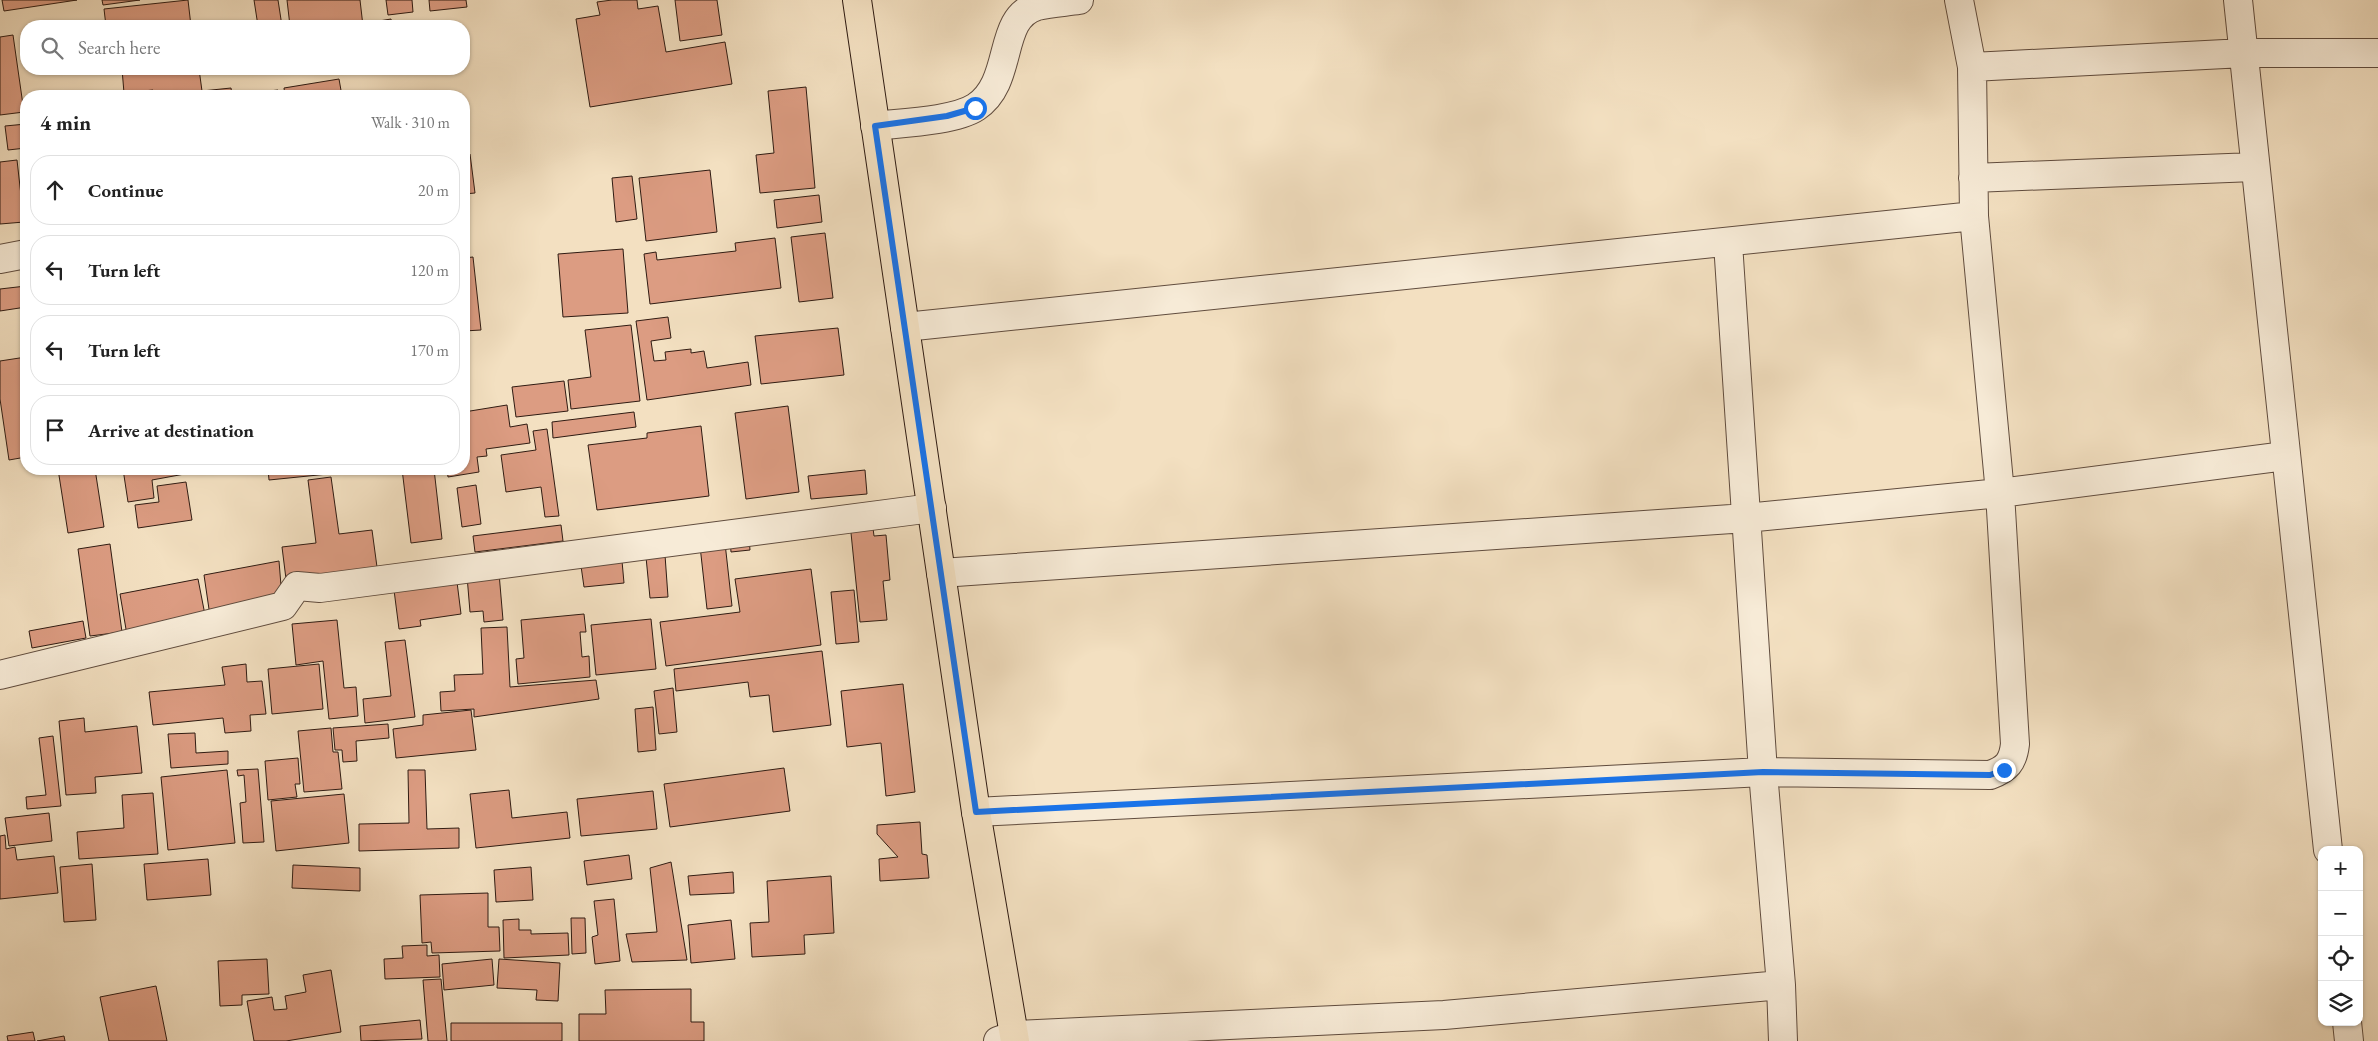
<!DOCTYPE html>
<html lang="en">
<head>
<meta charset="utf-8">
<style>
  :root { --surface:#fff; --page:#f2f2f2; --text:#222; --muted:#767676; --line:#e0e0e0 }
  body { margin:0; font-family:"EB Garamond",serif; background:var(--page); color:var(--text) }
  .controls { position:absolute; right:15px; bottom:15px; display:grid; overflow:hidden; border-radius:10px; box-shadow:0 1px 4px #0004 }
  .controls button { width:45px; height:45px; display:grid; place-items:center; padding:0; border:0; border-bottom:1px solid var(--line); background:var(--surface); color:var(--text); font:25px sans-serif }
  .stop { position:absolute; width:15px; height:15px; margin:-11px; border:4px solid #1a73e8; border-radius:50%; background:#fff }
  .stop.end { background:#1a73e8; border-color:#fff; box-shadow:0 1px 5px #0008 }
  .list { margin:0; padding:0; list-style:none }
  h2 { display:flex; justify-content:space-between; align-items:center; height:65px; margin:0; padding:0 20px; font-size:21px }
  h2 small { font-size:16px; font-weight:400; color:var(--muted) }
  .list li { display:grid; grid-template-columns:32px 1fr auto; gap:15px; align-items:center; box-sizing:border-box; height:70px; margin:0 10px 10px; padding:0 10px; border:1px solid var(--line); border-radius:20px }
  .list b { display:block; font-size:19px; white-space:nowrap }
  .list em { font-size:16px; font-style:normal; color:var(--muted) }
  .icon { flex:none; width:28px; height:28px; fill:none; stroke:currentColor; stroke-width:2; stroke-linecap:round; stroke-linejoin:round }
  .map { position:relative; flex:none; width:2378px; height:1041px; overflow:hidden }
  .search { position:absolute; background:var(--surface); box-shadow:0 1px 4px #0004; left:20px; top:20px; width:450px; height:55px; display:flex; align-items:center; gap:12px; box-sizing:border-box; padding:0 18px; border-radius:20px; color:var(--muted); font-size:19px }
  .panel { position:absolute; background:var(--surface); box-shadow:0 1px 4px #0004; left:20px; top:90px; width:450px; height:385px; border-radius:20px }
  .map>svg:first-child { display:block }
  .building { fill:#dc9c82; stroke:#2f1b12 }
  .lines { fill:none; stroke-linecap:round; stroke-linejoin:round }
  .street-casing { stroke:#604c3e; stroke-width:30 }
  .primary-casing { stroke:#2f1b12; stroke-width:30 }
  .street { stroke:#f7ebd7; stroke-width:28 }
  .primary { stroke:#f3e0c1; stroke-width:28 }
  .route { stroke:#1a73e8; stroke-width:6 }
</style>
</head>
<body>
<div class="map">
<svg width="2378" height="1041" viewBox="0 0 2378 1041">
  <rect width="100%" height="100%" fill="#f3e0c1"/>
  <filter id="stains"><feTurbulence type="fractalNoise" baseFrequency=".004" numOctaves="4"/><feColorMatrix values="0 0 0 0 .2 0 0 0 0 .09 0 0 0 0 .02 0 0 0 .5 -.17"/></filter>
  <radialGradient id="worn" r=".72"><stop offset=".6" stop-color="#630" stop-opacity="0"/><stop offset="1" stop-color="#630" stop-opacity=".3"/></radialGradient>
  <path class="building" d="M2,0h75l-73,11z
    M102,0h38l-37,5z
    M188,0l3,26h-58l-1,-3 -26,3 -2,-17z
    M254,0h24l4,26h-24z
    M287,0h73l3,26h-73z
    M386,0h26l1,12 -25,3z
    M429,0h37l1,7 -37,4z
    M612,0h25l1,9 20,-3 8,46 59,-10 7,42 -142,23 -14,-88 24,-4 -3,-13z
    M675,0h42l5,35 -42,6z
    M391,19l1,7h-18l-1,-4z
    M13,35l11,77 -24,3v-78z
    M122,69h77l3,22 29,-3 1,7 46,-5v6h-124l-1,-6 -29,3z
    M339,79l3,17h-57l-1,-8z
    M806,87l9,101 -55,5 -4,-38 18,-2 -6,-62z
    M26,124v24l-18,2 -3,-24z
    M470,154l5,39 -11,1v-39z
    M17,160l7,62 -24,2v-62z
    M710,170l7,62 -71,9 -7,-63z
    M632,176l5,43 -21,3 -4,-44z
    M819,195l3,27 -45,6 -3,-28z
    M825,233l8,65 -34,4 -8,-65z
    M775,238l6,50 -131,16 -6,-50 12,-2 1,8 79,-9 -1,-8z
    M623,249l5,64 -65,4 -5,-63z
    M473,257l8,73 -17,1v-73z
    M26,286v21l-26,4v-22z
    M668,317l3,21 -20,3 3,20 12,-1 -1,-8 26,-3v4l13,-2 3,17 41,-6 3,23 -104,15 -11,-79z
    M631,325l9,76 -69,8 -3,-29 23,-3 -6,-47z
    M838,328l6,47 -83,9 -6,-48z
    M26,357v100l-17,3 -9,-61v-38z
    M564,381l4,30 -52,6 -4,-30z
    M507,405l3,22 17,-3 3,19 -44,6 1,7 -10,1 2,15 -31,5 -1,-8h17v-57z
    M788,406l11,86 -53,7 -11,-86z
    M634,412l2,15 -83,11 -1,-16z
    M701,426l8,70 -112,14 -9,-65 59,-7v-5z
    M547,429l12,87 -14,1 -4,-30 -35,5 -5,-37 35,-5 -3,-19z
    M58,469h37l9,58 -36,6z
    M123,469h66l1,4 -38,7 2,18 -26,4z
    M268,469h60v5l-59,6z
    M402,469h32l8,70 -31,4z
    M865,470l2,24 -56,5 -3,-23z
    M331,477l8,57 33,-4 5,37 -91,12 -4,-32 34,-4 -8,-63z
    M186,482l6,38 -54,8 -3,-23 24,-3 -2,-16z
    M476,485l5,39 -19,3 -5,-39z
    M872,520l2,16 12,-1 4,45 -7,1 4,39 -27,2 -10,-99z
    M561,525l2,16 -88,11 -2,-16z
    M749,538l1,12 -19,2 -1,-13z
    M725,543l7,63 -25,3 -7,-63z
    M110,544l12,88 -32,4 -12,-87z
    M665,555l3,42 -18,1 -4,-41z
    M279,561l3,37 -72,18 -6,-41z
    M622,561l2,22 -40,4 -3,-21z
    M811,569l10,76 -155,21 -6,-44 80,-10 -5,-33z
    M499,573l4,47 -19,2 -1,-11 -13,1 -3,-36z
    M198,579l8,41 -79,15 -7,-41z
    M457,582l4,32 -41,6 1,6 -22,3 -5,-39z
    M854,590l5,52 -23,2 -5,-52z
    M584,614l2,18h-6l2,25 7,-1 1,21 -72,7 -2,-25 8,-1 -3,-38z
    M651,619l5,50 -60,6 -5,-50z
    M337,620l7,68 12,-1 2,29 -29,3 -6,-58 -27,4 -4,-41z
    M83,621l3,17 -54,10 -3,-17z
    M507,627l3,60 86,-7 3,19 -125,18v-8l-33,2 -1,-19 15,-1 -1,-16 29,-1 -2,-46z
    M405,640l10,77 -50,6 -2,-24 28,-3 -6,-54z
    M822,651l9,74 -58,7 -4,-37 -19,2 -2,-15 -72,9 -2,-22z
    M246,664l1,18 15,-1 4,33 -16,1 1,16 -26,2 -2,-15 -70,7 -4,-33 76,-7 -3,-18z
    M319,664l4,45 -51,5 -4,-45z
    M903,684l12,108 -29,4 -5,-53 -34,4 -6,-56z
    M673,688l4,44 -18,2 -5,-43z
    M653,707l3,43 -18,2 -3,-43z
    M471,710l5,40 -80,8 -3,-29 30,-4v-10z
    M84,718l1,14 52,-6 5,47 -47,4 1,16 -30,2 -7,-74z
    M388,724l1,14 -33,3 1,20 -14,1 -1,-12h-7l-2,-22z
    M331,728l2,24h5l4,37 -38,3 -6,-61z
    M195,733l1,20 32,-2v13l-57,4 -3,-34z
    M53,736l8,70 -34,3 -1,-12 20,-2 -7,-57z
    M298,758l2,26h-5l2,13 -29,3 -3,-39z
    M784,768l6,43 -120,16 -6,-43z
    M258,769l6,73 -21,1 -3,-40 6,-1 -2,-27 -6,1 -1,-6z
    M227,770l8,73 -67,7 -7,-73z
    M408,770h17l2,59 32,-1v20l-100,3v-27l50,-1z
    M509,790l3,28 55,-6 3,26 -94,10 -6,-54z
    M653,791l4,38 -76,7 -4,-37z
    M153,793l5,61 -79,5 -2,-27 47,-4 -2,-33z
    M344,794l5,49 -73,8 -5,-50z
    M49,813l3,28 -43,5 -4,-28z
    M920,822l2,32 5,1 2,23 -49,3 -1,-22 19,-2 -21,-23v-9z
    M5,835l1,14 9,-2 2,13 37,-4 4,37 -58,6v-63z
    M629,855l3,24 -45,6 -3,-24z
    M208,859l3,36 -64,5 -3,-36z
    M671,862l16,98 -55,2 -6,-28 31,-2 -7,-64z
    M92,864l4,56 -32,2 -4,-55z
    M293,865l67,3v23l-68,-3z
    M531,867l2,33 -37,2 -2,-32z
    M733,872l1,21 -44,2 -2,-19z
    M831,876l3,57 -30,2 1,19 -53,3 -2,-34 19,-1 -2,-41z
    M488,893v34h11l1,24 -68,2 -1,-11 -9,1 -2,-48z
    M614,899l6,62 -25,3 -3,-27 6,-2 -4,-34z
    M571,918h14l1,35 -14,1z
    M519,919v11h12v4l37,-1 1,22 -65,3 -1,-38z
    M731,920l4,39 -44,4 -3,-38z
    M427,945v11l12,-1 1,22 -55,2 -1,-20 19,-1 -1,-12z
    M267,959l2,35 -27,1v10l-22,1 -2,-45z
    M492,959l2,26 -50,5 -2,-26z
    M499,959l61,4 -2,38 -22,-1 1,-10 -40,-2z
    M331,970l10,62 -55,9h-32l-7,-40 25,-4 2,13 13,-1 -2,-13 21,-4 -3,-17z
    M441,979l6,62h-19l-5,-61z
    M156,986l11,55h-58l-9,-44z
    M691,989v33h13v19h-125v-27h27l-1,-24z
    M420,1020l2,19 -61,2 -1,-15z
    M451,1023h111v18h-111z
    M33,1032l2,9h-27l-1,-5z
    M64,1036l1,5h-28z"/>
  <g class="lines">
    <defs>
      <path id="street" d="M1959,0l13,67
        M2238,0l90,850
        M875,126c26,-3 80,-5 101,-19 39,-26 20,-89 61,-101 13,-3 28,-4 42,-6
        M1973,178l281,-11
        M1728,243l35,529 18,213 2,56
        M0,259l26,-5
        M905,327l1069,-111 -2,-149 272,-14h134
        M941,573l805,-55 254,-25 285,-37
        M0,675l283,-69 14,-20 23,2 612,-80
        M976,812l787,-40 227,3c17,-6 23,-13 25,-31l-15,-251 -26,-277
        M2347,1022l2,19
        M998,1041l17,-6 429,-20 337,-30"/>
      <path id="primary" d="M857,0l119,812 39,229"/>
    </defs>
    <use href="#street" class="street-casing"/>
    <use href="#primary" class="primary-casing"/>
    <use href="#street" class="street"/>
    <use href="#primary" class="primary"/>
  </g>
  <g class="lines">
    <path class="route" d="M975,108l-28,8 -72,10 101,686 787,-40 227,3 14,-5"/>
  </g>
  <rect width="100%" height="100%" filter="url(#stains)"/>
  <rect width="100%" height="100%" fill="url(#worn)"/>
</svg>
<div class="controls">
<button>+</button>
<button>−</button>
<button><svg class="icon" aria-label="locate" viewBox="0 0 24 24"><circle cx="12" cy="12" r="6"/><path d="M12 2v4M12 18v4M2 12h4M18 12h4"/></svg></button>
<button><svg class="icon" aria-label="layers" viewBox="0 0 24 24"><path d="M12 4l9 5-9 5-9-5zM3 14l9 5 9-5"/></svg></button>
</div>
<div class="stop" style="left:975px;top:108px"></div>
<div class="stop end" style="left:2004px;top:770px"></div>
<div class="search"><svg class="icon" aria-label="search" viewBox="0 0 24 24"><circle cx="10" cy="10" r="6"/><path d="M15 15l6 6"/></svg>Search here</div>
<section class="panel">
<h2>4 min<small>Walk · 310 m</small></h2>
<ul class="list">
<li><svg class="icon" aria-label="ahead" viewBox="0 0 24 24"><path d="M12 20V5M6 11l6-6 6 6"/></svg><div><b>Continue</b></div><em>20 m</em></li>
<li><svg class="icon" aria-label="left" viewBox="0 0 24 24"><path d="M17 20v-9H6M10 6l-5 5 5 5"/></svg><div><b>Turn left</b></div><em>120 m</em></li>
<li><svg class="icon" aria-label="left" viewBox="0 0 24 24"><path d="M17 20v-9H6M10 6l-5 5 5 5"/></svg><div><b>Turn left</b></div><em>170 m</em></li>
<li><svg class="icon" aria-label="arrive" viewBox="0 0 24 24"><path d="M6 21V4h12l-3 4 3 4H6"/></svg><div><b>Arrive at destination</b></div></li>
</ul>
</section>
</div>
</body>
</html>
